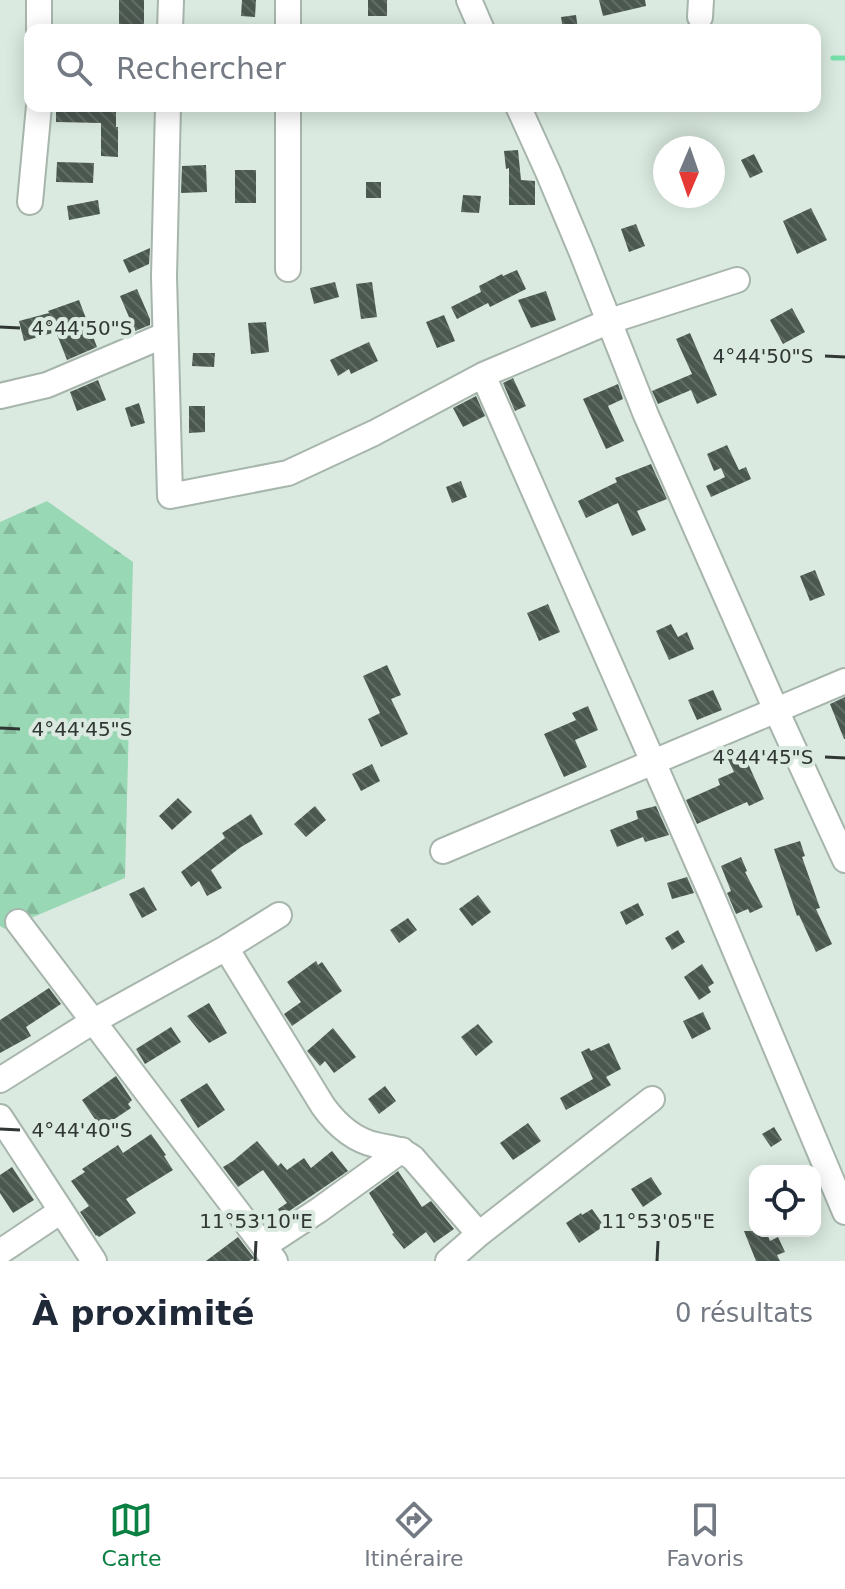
<!DOCTYPE html>
<html lang="fr">
<head>
<meta charset="utf-8">
<style>
  :root { --surface:#fff; --page:#f2f2f3; --text:#1f2937; --muted:#747a83; --line:#e0e1e3; --accent:#0b8043 }
  body { margin:0; font-family:"DejaVu Sans",sans-serif; background:var(--page); color:var(--text) }
  .controls { position:absolute; right:24px; bottom:24px; display:grid; overflow:hidden; border-radius:16px; box-shadow:0 4px 20px #0003 }
  .controls button { width:72px; height:72px; display:grid; place-items:center; padding:0; border:0; border-bottom:2px solid var(--line); background:var(--surface); color:var(--text); font:40px sans-serif }
  .compass { position:absolute; left:653px; top:136px; width:72px; height:72px; border-radius:50%; background:var(--surface); box-shadow:0 4px 20px #0003; rotate:182deg }
  .list { margin:0; padding:0; list-style:none }
  h2 { display:flex; justify-content:space-between; align-items:center; height:104px; margin:0; padding:0 32px; font-size:34px }
  h2 small { font-size:26px; font-weight:400; color:var(--muted) }
  .icon { flex:none; width:44px; height:44px; fill:none; stroke:currentColor; stroke-width:2; stroke-linecap:round; stroke-linejoin:round }
  .map { position:relative; flex:none; width:845px; height:1261px; overflow:hidden }
  .search { position:absolute; background:var(--surface); box-shadow:0 4px 20px #0003; left:24px; right:24px; top:24px; height:88px; display:flex; align-items:center; gap:20px; box-sizing:border-box; padding:0 28px; border-radius:16px; color:var(--muted); font-size:30px }
  .sheet { height:216px; background:var(--surface) }
  nav { display:flex; justify-content:space-around; align-items:center; box-sizing:border-box; height:112px; border-top:2px solid var(--line); background:var(--surface); font-size:22px; color:var(--muted) }
  nav a { display:grid; justify-items:center; gap:4px }
  nav .on { color:var(--accent) }
  .map>svg:first-child { display:block }
  .forest { fill:url(#forest-firs) }
  .lines { fill:none; stroke-linecap:round; stroke-linejoin:round }
  .stream { stroke:#75e0a9; stroke-width:5 }
  .building { fill:url(#building-back-hatch) }
  .minor-casing { stroke:#a7b5ac; stroke-width:28 }
  .minor { stroke:#fff; stroke-width:24 }
  .ticks { fill:none; stroke:#313734; stroke-width:3 }
  .ticks-label { font-size:20px; text-anchor:middle; fill:#313734; stroke:#daeae0; stroke-width:8; stroke-linejoin:round; paint-order:stroke }
</style>
</head>
<body>
<div class="map">
<svg width="845" height="1261" viewBox="0 0 845 1261">
  <defs>
    <pattern id="forest-firs" width="22" height="20" patternUnits="userSpaceOnUse" patternTransform="scale(2)"><rect width="22" height="20" fill="#99d8b4"/><path d="M5 1l3.5 6h-7zM16 11l3.5 6h-7z" fill="#84ba9b"/></pattern>
    <pattern id="building-back-hatch" width="6" height="6" patternUnits="userSpaceOnUse" patternTransform="scale(2)"><rect width="6" height="6" fill="#4b5850"/><path d="M-1 5l2 2M0 0l6 6M5-1l2 2" fill="none" stroke="#636d67"/></pattern>
  </defs>
  <rect width="100%" height="100%" fill="#daeae0"/>
  <path class="forest" d="M47,501l86,61 -8,316 -120,51 -5,-3v-404z"/>
  <g class="lines">
    <path class="stream" d="M833,58h12"/>
  </g>
  <path class="building" d="M119,0h25v25l-25,1z
    M242,0h14l-1,17 -14,-1z
    M368,0h19v16h-19z
    M599,0h46l1,6 -43,10z
    M576,15l2,15h-15l-2,-13z
    M56,106h60v21h2v30l-17,-1v-33l-45,-1z
    M518,150l3,30 14,1v24h-26v-37l-3,1 -2,-18z
    M754,154l9,18 -13,6 -9,-18z
    M57,162l37,1 -1,20 -37,-1z
    M206,165l1,27 -26,1 1,-27z
    M235,170h21v33h-21z
    M366,182h15v16h-15z
    M463,195l18,1 -2,17 -18,-1z
    M98,200l2,14 -31,6 -2,-14z
    M811,208l16,32 -30,14 -14,-33z
    M636,224l9,22 -16,6 -8,-23z
    M150,248l-1,16 -20,9 -6,-13z
    M517,270l9,19 -36,18 -2,-4 -31,16 -6,-12 30,-15 -2,-6 23,-12 1,2z
    M335,282l4,15 -25,7 -4,-16z
    M372,282l5,35 -16,2 -5,-35z
    M137,289l13,30v6l-15,6 -15,-35z
    M546,291l10,29 -25,8 -13,-28z
    M79,300l18,47 -30,13 -11,-28 -32,9 -5,-20 30,-8 -1,-2z
    M792,308l13,24 -22,12 -13,-24z
    M444,315l11,26 -18,7 -11,-26z
    M266,322l3,30 -18,2 -3,-31z
    M690,333l27,62 -20,9 -6,-14 -33,14 -6,-13 40,-17 -16,-35z
    M369,342l9,19 -27,13 -2,-5 -11,7 -8,-16z
    M193,353h22l-1,14 -22,-1z
    M513,378l13,28 -11,5 -12,-28z
    M98,380l8,20 -29,11 -7,-19z
    M618,384l5,15 -15,7 16,35 -18,8 -23,-50z
    M476,396l9,20 -22,11 -10,-19z
    M139,403l6,20 -14,4 -6,-19z
    M189,406h16v26l-16,1z
    M727,445l12,25 7,-3 5,12 -40,18 -5,-11 19,-9 -4,-9 -7,3 -7,-17z
    M651,464l16,35 -30,12 9,19 -14,6 -14,-33 -32,15 -8,-17 39,-19 -2,-4z
    M461,481l6,16 -15,6 -6,-16z
    M815,570l10,25 -15,6 -10,-25z
    M548,604l12,28 -21,9 -12,-28z
    M671,624l7,13 9,-5 7,17 -25,11 -13,-29z
    M387,665l14,30 -10,4 17,35 -27,13 -13,-28 12,-6 -17,-37z
    M713,690l9,20 -25,10 -9,-20z
    M845,697v42h-1l-14,-35z
    M588,706l10,24 -23,10 12,27 -23,10 -20,-43 32,-14 -4,-7z
    M741,748l23,51 -15,7 -2,-4 -50,22 -11,-24 34,-15 -2,-6 16,-7 -8,-17z
    M372,764l8,17 -19,10 -9,-17z
    M178,798l14,14 -20,18 -13,-14z
    M315,806l11,14 -20,17 -12,-13z
    M656,806l13,29 -24,7 -2,-5 -26,10 -7,-17 28,-11 -2,-8z
    M251,814l12,20 -22,13 -30,23 11,18 -15,8 -8,-15 -8,6 -10,-15 44,-34 -3,-5z
    M800,841l5,15 -3,1 18,51 -4,1 16,35 -16,8 -17,-37 -2,1 -23,-67z
    M741,857l6,14 -2,1 18,35 -13,6 -2,-4 -12,5 -9,-21 4,-2 -10,-25z
    M687,877l7,16 -22,6 -5,-16z
    M144,887l13,23 -15,8 -13,-24z
    M478,895l13,17 -19,14 -13,-17z
    M638,903l6,12 -18,10 -6,-13z
    M408,918l9,12 -18,13 -9,-13z
    M678,930l7,12 -13,8 -7,-12z
    M316,961l2,4 4,-3 20,29 -50,35 -8,-12 17,-12 -14,-20z
    M702,964l12,19 -6,4 3,5 -12,8 -15,-23z
    M49,988l12,16 -35,23 5,9 -31,17v-33z
    M209,1003l18,30 -18,10 -22,-27z
    M703,1012l8,17 -19,10 -9,-18z
    M478,1024l15,18 -17,14 -15,-19z
    M171,1027l10,15 -36,22 -9,-15z
    M333,1028l23,29 -22,16 -9,-12 -5,5 -13,-15z
    M609,1043l12,26 -15,8 5,8 -45,25 -6,-12 33,-19 -12,-27 8,-4 2,3z
    M116,1076l16,24 -4,4 3,4 -30,20 -19,-28z
    M207,1083l18,27 -27,18 -18,-28z
    M385,1086l11,15 -17,13 -11,-15z
    M528,1123l13,18 -28,19 -13,-17z
    M774,1127l8,13 -11,7 -9,-13z
    M151,1134l15,21 -2,1 9,14 -47,29 10,14 -37,24 -2,-2 -1,1 -16,-24 9,-6 -18,-25 14,-9 -3,-3 36,-24 5,8z
    M257,1141l21,25 3,-3 6,7 17,-12 7,10 21,-17 16,20 -66,45 -4,-7 9,-6 -24,-33 -25,17 -15,-20 10,-6z
    M12,1167l22,33 -21,13 -13,-20v-18z
    M398,1171l24,36 9,-6 23,28 -20,14 -8,-11 -22,17 -12,-15 2,-1 -25,-40z
    M651,1177l11,17 -19,13 -12,-18z
    M592,1209l12,17 -25,17 -13,-20 15,-10 1,2z
    M744,1231h22l4,10 8,-4 7,15 -8,3 3,6h-24z
    M238,1237l16,21 -5,3h-43z"/>
  <g class="lines">
    <defs>
      <path id="minor" d="M39,0v30
        M288,0v30
        M469,0l13,30
        M700,17l1,-17
        M170,30l1,-30
        M168,106l-4,171 6,219 118,-23 86,-40 109,-58 127,-54 127,-41
        M518,106l30,66 34,81 64,162 130,295 69,150
        M30,202l9,-96
        M288,269v-163
        M483,375l229,521 133,316
        M0,396l47,-11 118,-50
        M443,851l402,-170
        M18,922l257,339
        M226,948l97,158c13,18 30,34 53,39 16,4 22,2 37,13l66,76
        M0,1080l92,-58 134,-74 53,-33
        M0,1117l94,144
        M264,1246l55,-36 83,-60
        M0,1252l61,-41
        M448,1261l31,-27 173,-135"/>
    </defs>
    <use href="#minor" class="minor-casing"/>
    <use href="#minor" class="minor"/>
  </g>
  <path class="ticks" d="M0,327l20,1M825,356l20,1M0,728l20,1M825,757l20,1M0,1129l20,1M255,1261l1,-20M657,1261l1,-20"/>
  <g class="ticks-label">
    <text x="82" y="335">4°44'50"S</text>
    <text x="763" y="363">4°44'50"S</text>
    <text x="82" y="736">4°44'45"S</text>
    <text x="763" y="764">4°44'45"S</text>
    <text x="82" y="1137">4°44'40"S</text>
    <text x="256" y="1228">11°53'10"E</text>
    <text x="658" y="1228">11°53'05"E</text>
  </g>
</svg>
<div class="controls">
<button><svg class="icon" aria-label="locate" viewBox="0 0 24 24"><circle cx="12" cy="12" r="6"/><path d="M12 2v4M12 18v4M2 12h4M18 12h4"/></svg></button>
</div>
<svg class="compass" viewBox="-18 -18 36 36"><path d="M0-13l5 13h-10z" fill="#e53935"/><path d="M0 13l5-13h-10z" fill="#747a83"/></svg>
<div class="search"><svg class="icon" aria-label="search" viewBox="0 0 24 24"><circle cx="10" cy="10" r="6"/><path d="M15 15l6 6"/></svg>Rechercher</div>
</div>
<section class="sheet">
<h2>À proximité<small>0 résultats</small></h2>
<ul class="list">
</ul>
</section>
<nav>
<a class="on"><svg class="icon" aria-label="map" viewBox="0 0 24 24"><path d="M3 6l6-2 6 2 6-2v14l-6 2-6-2-6 2zM9 4v14M15 6v14"/></svg>Carte</a>
<a><svg class="icon" aria-label="directions" viewBox="0 0 24 24"><path d="M12 3l9 9-9 9-9-9zM9 14v-3h6M13 9l2 2-2 2"/></svg>Itinéraire</a>
<a><svg class="icon" aria-label="saved" viewBox="0 0 24 24"><path d="M7 4h10v16l-5-4-5 4z"/></svg>Favoris</a>
</nav>
</body>
</html>
